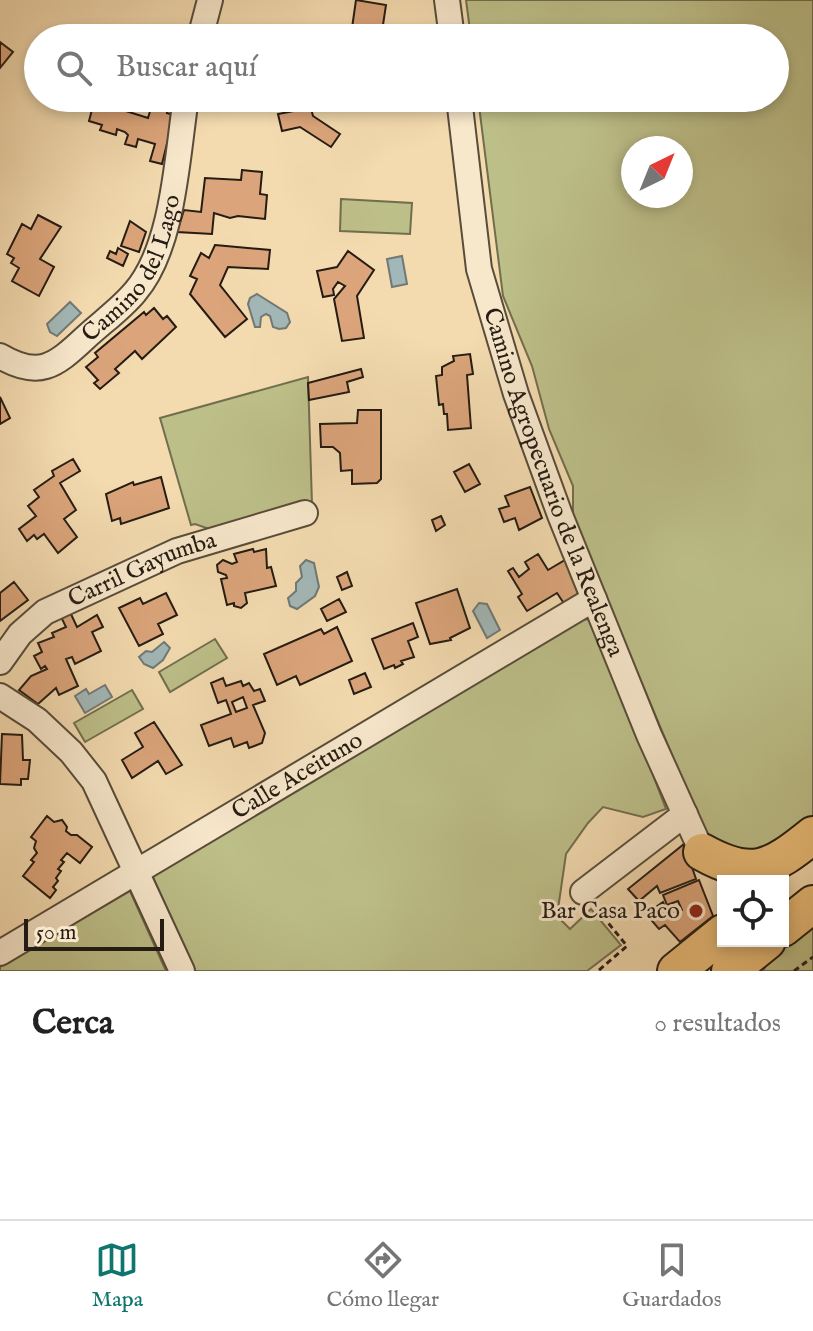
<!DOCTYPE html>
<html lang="es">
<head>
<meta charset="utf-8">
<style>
  :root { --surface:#fff; --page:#f6f6f6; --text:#222; --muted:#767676; --line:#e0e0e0; --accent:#0f766e }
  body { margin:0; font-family:"IM FELL English",serif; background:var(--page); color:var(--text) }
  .controls { position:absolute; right:24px; bottom:24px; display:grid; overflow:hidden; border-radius:0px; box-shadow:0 4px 12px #0003 }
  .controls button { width:72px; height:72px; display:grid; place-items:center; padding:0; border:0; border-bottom:2px solid var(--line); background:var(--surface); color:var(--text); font:40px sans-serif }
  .compass { position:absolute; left:621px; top:136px; width:72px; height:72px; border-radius:50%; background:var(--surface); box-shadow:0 4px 12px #0003; rotate:43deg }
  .scale { position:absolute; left:24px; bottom:20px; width:140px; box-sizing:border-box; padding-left:8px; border:4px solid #251c13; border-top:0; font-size:22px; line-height:28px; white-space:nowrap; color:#251c13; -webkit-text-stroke:6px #f7e7cb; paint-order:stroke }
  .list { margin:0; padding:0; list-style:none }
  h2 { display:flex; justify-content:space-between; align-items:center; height:104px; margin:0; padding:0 32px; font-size:34px }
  h2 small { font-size:26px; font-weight:400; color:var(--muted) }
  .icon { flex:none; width:44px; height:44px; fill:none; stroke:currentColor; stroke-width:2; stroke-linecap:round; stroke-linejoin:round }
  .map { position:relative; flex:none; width:813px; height:971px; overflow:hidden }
  .search { position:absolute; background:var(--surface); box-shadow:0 4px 12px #0003; left:24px; right:24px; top:24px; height:88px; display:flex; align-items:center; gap:20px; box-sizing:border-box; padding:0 28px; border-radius:44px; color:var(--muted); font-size:30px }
  .sheet { height:248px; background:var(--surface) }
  nav { display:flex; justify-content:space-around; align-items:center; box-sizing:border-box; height:112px; border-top:2px solid var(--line); background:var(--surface); font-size:22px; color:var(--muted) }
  nav a { display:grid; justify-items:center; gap:4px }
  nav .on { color:var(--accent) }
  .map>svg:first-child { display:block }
  .green { fill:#bdbf89; stroke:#716e4e; stroke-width:2; fill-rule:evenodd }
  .water { fill:#a2b7b7; stroke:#707975; stroke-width:2 }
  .building { fill:#dba47a; stroke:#251c13; stroke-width:2; fill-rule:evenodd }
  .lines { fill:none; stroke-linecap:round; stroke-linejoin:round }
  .minor-casing { stroke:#584c3a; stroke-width:28 }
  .highway-casing { stroke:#251c13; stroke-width:40 }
  .path { stroke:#251c13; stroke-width:3; stroke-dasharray:6 4; stroke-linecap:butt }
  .minor { stroke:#f7e7cb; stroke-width:24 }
  .highway { stroke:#eabd78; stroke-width:36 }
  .poi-dot { fill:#8f2418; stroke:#f7e7cb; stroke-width:3 }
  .labels { text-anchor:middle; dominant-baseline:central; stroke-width:6; stroke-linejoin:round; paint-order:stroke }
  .street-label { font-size:24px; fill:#251c13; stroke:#f7e7cb }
  .poi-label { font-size:24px; fill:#251c13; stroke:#f7e7cb; text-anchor:end }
</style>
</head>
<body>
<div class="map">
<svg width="813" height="971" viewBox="0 0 813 971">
  <rect width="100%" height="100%" fill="#f3daaf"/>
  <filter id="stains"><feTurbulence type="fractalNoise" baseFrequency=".0025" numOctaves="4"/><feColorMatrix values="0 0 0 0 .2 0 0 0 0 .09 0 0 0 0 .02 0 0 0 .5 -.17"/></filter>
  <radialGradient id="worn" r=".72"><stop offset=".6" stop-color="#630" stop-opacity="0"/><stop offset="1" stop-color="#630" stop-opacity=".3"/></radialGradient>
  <path class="green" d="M466,0h347v820l-38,32 -53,4 -17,-23 -132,-313v-34l-24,-57 -17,-63 -29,-70 -25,-198h297v-60h-304zM633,148h48v48h-48z
    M341,199l71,4 -2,31 -70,-3z
    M308,377l4,127 -97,27 -20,-7 -4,1 -31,-107z
    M587,619l9,6 70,184 -23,8 -40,-10 -15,16 -22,31 -9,62 13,13 21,-20 30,36 -34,26h-392l-43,-96 417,-251z
    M215,639l12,19 -57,34 -11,-20z
    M132,690l11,19 -58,33 -11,-19z
    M130,891l36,80h-166v-4z
    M813,924v47h-50l6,-11z"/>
  <path class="water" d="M402,256l5,28 -15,3 -5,-28z
    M257,294l30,19 3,9 -4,6 -7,1 -6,-2 -3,-11 -4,-2 -5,3 -1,10h-5l-7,-23 2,-6z
    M70,302l11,11 -24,23 -7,-4 -3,-8z
    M306,560l8,3 5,24 -4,9 -18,13 -7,-3 -2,-8 8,-7v-8l6,-6 -2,-11z
    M479,603l8,1 13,26 -13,8 -14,-27z
    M164,642l6,6 -7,12 -10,8 -9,-4 -5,-7 7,-6 6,1z
    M105,685l7,12 -27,16 -10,-17 11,-7 3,5z"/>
  <path class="building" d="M356,0l30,5 -5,33h-38l2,-11 7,1z
    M0,42l13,10 -13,16z
    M95,98h17l-2,8 38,12 3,-10 -14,-4 2,-6h32l-4,15 7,2 -12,49 -12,-3 5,-17 -17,-5 -2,8 -11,-3 3,-9 -3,-3 -8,-3 -1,6 -16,-5 2,-5 -13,-4z
    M309,101l4,15 27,18 -9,13 -31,-20 -18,4 -4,-17 16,-3 -2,-7z
    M242,170l20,2 -2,22 7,1 -2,24 -27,-3 -8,2 -16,-5 -2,21 -35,-2 7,-22 17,2 4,-34 36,2z
    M38,215l23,12 -21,32 14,8 -15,29 -27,-15 7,-13 -8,-5 3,-5 -7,-4 15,-30 9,5z
    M130,221l16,11 -7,20 -18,-6z
    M215,245l55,5 -2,19 -40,-2 -8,18 27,34 -22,18 -35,-43 7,-15 -7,-3 11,-23 8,5z
    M118,248l10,6 -5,12 -16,-8 3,-7 6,3z
    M348,251l26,19 -17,26 7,42 -22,3 -8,-42 11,-13 -7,-4 -5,7 1,6 -11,2 -6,-26 20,-4z
    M154,308l9,11 4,-3 9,11 -34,32 -7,-8 -20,18 4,4 -19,16 -6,-6 4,-3 -12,-13 12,-10 -3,-4 49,-41 2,3z
    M470,354l3,20 -6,1 4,53 -23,2 -1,-16h-3l-1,-10 -4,1 -3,-29 6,-1v-8l12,-6 -1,-5z
    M361,369l2,8 -16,5 2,10 -40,8 -1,-17z
    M0,397l10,21 -10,6z
    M358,410h23v69l-4,4 -25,1v-14l-11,1 -1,-18 -7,-6h-12l-1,-23 37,-1z
    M73,459l7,12 -20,12 16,27 -12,9 13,18 -19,16 -14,-19 -7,5 -3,-4 -7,6 -8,-12 17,-13 -8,-10 11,-9 -5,-7 20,-14 -2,-5z
    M469,464l11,20 -15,8 -11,-20z
    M161,477l8,31 -48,16 -1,-6 -8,3 -6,-27 27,-12 1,3z
    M530,487l12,31 -23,12 -4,-12 -11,4 -5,-13 10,-3 -4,-10z
    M441,516l4,9 -9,6 -4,-11z
    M253,549l1,3 12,-3 1,19 4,-1 5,19 -31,7 2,10 -6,5 -7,-2v-3l-7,2 -6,-26 6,-1 -1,-3 -8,-3 -1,-7 6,-5 9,4 5,-2 -3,-8z
    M538,554l10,16 17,-10 14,36 -14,9 -8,-12 -30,18 -9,-14 4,-3 -14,-23 5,-3 6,9 10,-8 -4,-7z
    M347,572l5,14 -10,4 -5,-13z
    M14,582l14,18 -28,21v-28z
    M457,589l13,39 -20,10 1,2 -21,4 -14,-41z
    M166,593l11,22 -19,9 5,10 -24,12 -20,-38 21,-10 3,6z
    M339,599l7,13 -19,9 -6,-12z
    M70,612l7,15 20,-12 6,12 -11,5 9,19 -26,13 -3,-7 -6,2 12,27 -19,9 -3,-7 -18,16 -19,-14 12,-14 16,-7 -2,-3 -4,3 -7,-13 8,-4 -4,-9 16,-6 -2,-4 14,-6 -5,-10z
    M413,623l5,14 -10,4 6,16 -13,4 2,3 -8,4 -1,-3 -10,4 -12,-30z
    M337,627l15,34 -52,24 -4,-9 -19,9 -13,-31 57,-25 3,5z
    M365,673l6,14 -17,7 -5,-14z
    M223,678l3,8 15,-5 2,5 6,-3 5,8 6,-2 5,12 -12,4 12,28 -3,10 -13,5 -2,-6 -13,5 -3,-9 -22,8 -8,-21 30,-11 -5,-14 -8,3 -7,-20zM243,697l4,11 -11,4 -4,-10z
    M154,722l28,43 -16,9 -8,-13 -26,17 -10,-18 21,-13 -8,-14z
    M2,734l20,1 1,25h7l-2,19h-7v6l-21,-1z
    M47,816l7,6 8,-2 5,7 -1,4 5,4h6l15,12 -12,16 -13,-10 -6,7 3,2 -6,7 3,2 -5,7 2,3 -5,6 3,3 -6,8 -27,-22 11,-14 -3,-2 6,-7 -3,-5 2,-7 -5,-4z
    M684,844l12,35 -36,14 -3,-7 -18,15 -11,-12z
    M699,880l14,36 -33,26 -15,-17 -6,4 -13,-15 17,-12 4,9 3,-2 7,5 5,-4 -4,-9 -11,4 -4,-10z"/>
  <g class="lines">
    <defs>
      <g id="minor">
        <path d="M447,0l5,38"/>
        <path d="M200,38l10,-38"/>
        <path id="s1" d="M459,98l20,171 37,125 44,121 89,220 53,117"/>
        <path id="s2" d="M0,356c39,23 55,10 85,-18 16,-15 36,-29 50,-46 39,-45 42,-136 51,-194"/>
        <path id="s3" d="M0,662l20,-28 25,-22 132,-61 128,-38"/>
        <path d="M0,696l37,24 34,32 23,29 88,190"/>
        <path d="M583,892l102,-78"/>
        <path id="s4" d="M0,953l594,-354"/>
      </g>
      <path id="highway" d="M702,852c50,28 69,17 111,-17
        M783,928l30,-24
        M676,971l47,-38
        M730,971l37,-30"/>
    </defs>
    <use href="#minor" class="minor-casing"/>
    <use href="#highway" class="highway-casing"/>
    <path class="path" d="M596,908l31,38 -29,25
      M794,971l19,-14"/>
    <use href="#minor" class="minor"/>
    <use href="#highway" class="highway"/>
  </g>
  <circle class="poi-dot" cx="696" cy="911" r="8"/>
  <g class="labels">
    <g class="street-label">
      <text stroke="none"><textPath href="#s2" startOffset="184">Camino del Lago</textPath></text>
      <text stroke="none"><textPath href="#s1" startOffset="398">Camino Agropecuario de la Realenga</textPath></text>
      <text stroke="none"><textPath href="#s3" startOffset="174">Carril Gayumba</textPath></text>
      <text stroke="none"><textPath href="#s4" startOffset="346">Calle Aceituno</textPath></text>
    </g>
    <g class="poi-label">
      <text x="680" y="911">Bar Casa Paco</text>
    </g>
  </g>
  <rect width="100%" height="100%" filter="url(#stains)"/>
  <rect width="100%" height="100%" fill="url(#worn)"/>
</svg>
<div class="controls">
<button><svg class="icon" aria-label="locate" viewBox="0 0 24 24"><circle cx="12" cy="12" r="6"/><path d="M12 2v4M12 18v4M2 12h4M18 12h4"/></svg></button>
</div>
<svg class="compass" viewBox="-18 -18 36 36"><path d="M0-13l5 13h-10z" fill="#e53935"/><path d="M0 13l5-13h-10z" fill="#767676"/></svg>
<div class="scale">50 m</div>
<div class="search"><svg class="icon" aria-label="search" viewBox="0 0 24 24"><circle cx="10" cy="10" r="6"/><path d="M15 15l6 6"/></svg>Buscar aquí</div>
</div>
<section class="sheet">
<h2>Cerca<small>0 resultados</small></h2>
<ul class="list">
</ul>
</section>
<nav>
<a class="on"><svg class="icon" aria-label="map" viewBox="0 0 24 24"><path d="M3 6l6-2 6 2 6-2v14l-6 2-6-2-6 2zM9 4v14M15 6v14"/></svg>Mapa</a>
<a><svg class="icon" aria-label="directions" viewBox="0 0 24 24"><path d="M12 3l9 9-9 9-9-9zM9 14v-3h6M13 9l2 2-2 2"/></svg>Cómo llegar</a>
<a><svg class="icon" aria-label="saved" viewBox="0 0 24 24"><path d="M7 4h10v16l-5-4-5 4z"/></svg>Guardados</a>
</nav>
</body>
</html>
